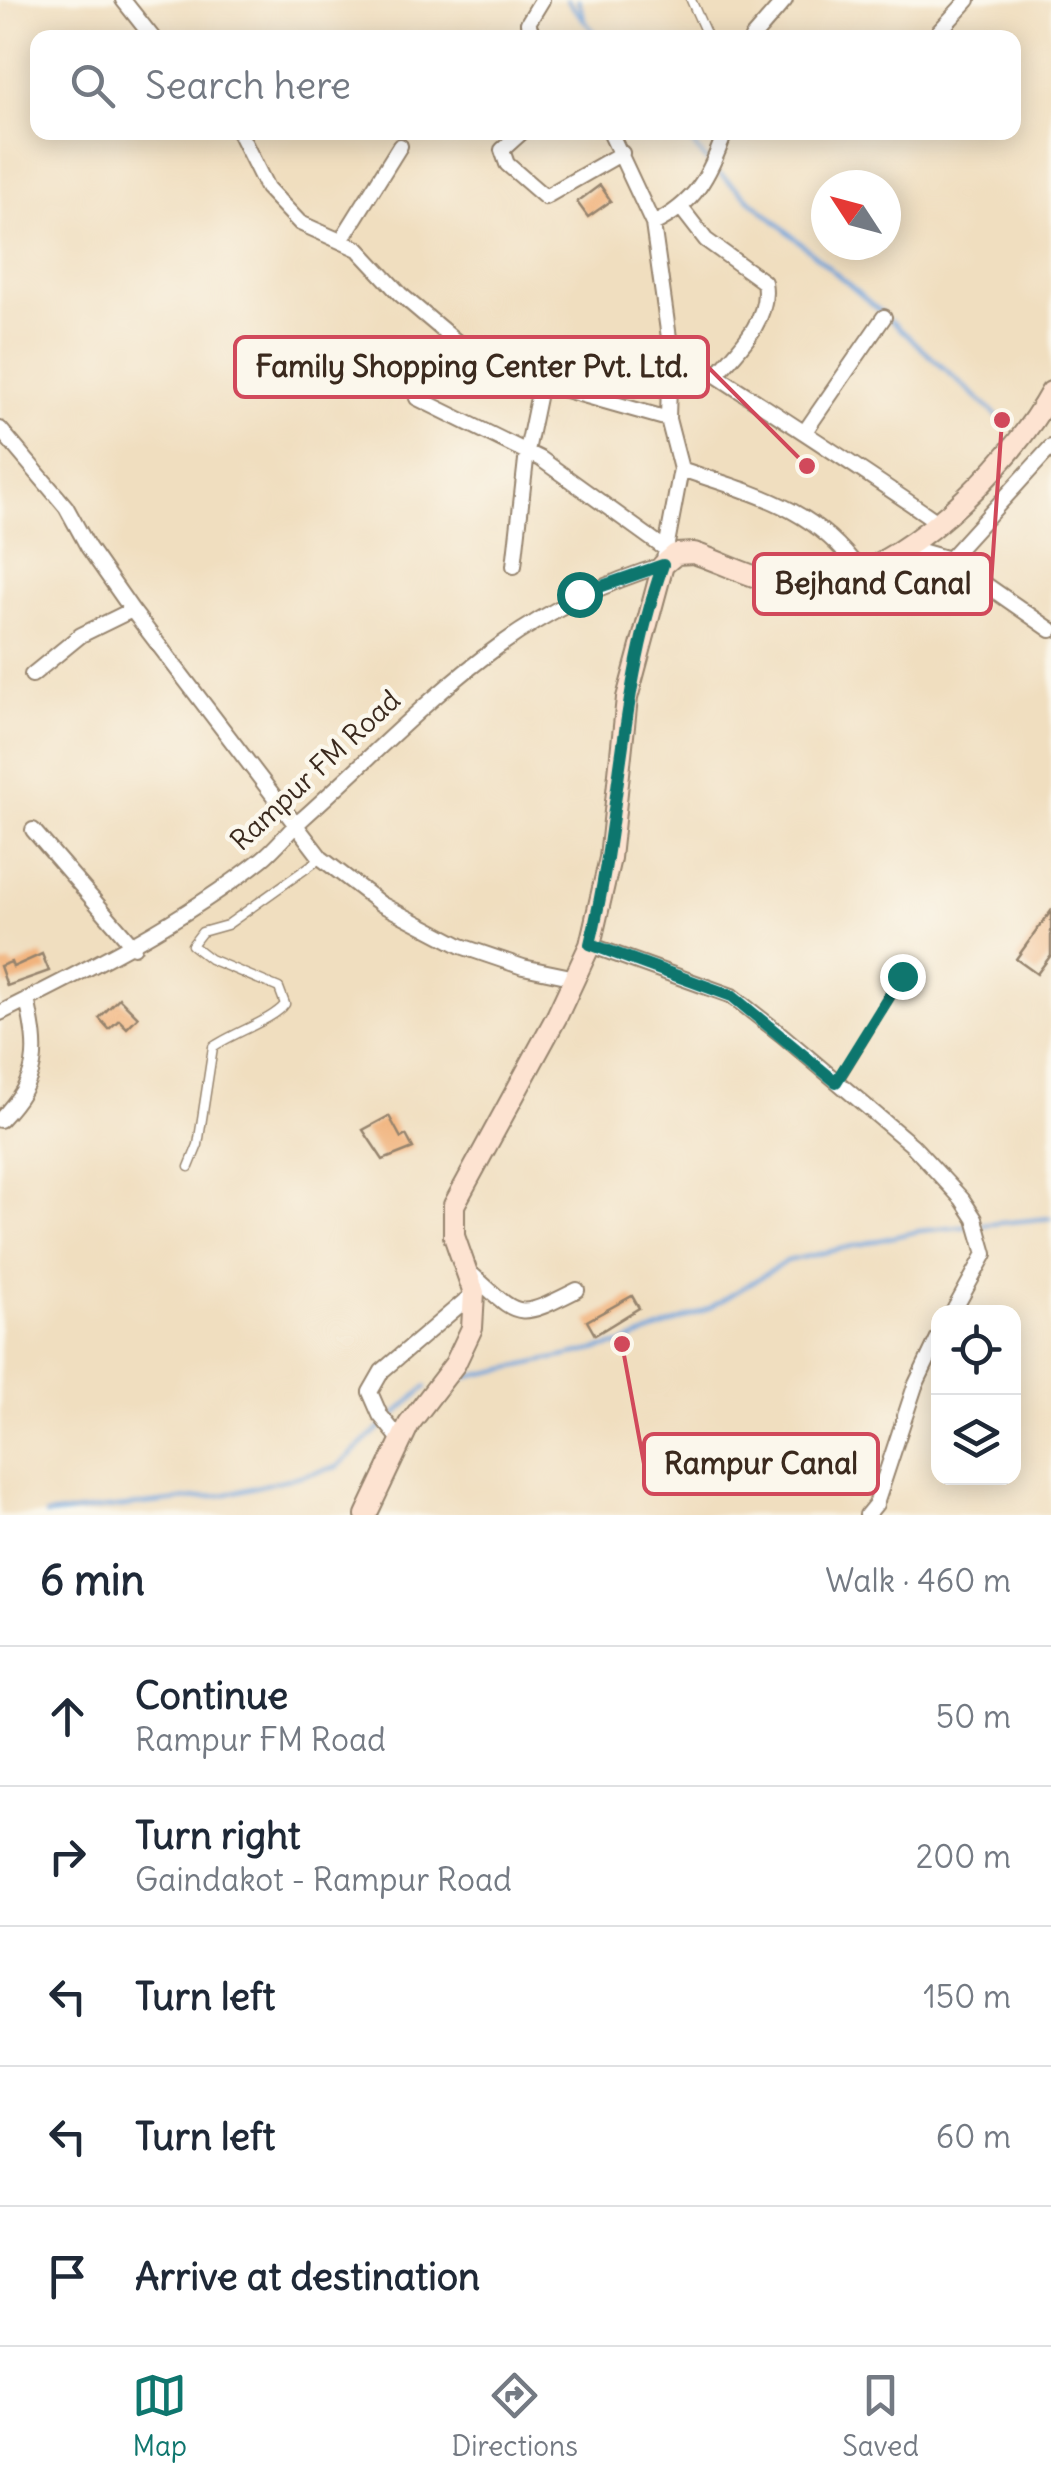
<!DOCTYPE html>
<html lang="en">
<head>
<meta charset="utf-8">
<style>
  :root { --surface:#fff; --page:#f2f2f3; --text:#1f2937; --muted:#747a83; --line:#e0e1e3; --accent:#0f766e }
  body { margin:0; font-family:Delius,sans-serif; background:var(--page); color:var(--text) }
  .controls { position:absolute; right:30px; bottom:30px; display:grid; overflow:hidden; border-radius:20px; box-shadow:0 5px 25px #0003 }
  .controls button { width:90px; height:90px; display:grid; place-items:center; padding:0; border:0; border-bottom:2px solid var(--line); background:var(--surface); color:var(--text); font:50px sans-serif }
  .compass { position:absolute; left:811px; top:170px; width:90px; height:90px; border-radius:50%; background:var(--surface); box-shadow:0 5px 25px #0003; rotate:306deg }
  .stop { position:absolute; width:30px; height:30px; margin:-22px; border:8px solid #0f766e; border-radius:50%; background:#fff }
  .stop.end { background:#0f766e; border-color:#fff; box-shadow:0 2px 10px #0008 }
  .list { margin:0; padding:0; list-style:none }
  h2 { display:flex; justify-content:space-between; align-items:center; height:130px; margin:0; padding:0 40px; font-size:42px }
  h2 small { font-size:32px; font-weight:400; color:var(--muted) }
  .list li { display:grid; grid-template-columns:65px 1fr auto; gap:30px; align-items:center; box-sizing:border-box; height:140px; padding:0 40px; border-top:2px solid var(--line) }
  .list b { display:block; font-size:38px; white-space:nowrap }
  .list p { margin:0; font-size:32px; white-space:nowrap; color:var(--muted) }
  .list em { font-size:32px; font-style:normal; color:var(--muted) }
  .icon { flex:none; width:55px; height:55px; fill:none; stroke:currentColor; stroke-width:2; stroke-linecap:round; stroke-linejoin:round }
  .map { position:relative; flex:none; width:1051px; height:1515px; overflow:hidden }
  .search { position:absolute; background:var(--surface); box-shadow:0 5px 25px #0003; left:30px; right:30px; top:30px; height:110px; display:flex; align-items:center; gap:25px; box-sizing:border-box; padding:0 35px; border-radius:20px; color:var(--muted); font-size:38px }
  .sheet { height:830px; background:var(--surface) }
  nav { display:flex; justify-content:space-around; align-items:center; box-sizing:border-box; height:140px; border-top:2px solid var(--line); background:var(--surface); font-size:28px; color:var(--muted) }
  nav a { display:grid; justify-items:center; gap:5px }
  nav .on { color:var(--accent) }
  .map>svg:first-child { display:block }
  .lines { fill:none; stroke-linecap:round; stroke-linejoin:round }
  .stream { stroke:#6ea3db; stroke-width:4 }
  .building { fill:#f1b37d }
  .lane-casing { stroke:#96846e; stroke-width:11 }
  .street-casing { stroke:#96846e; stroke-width:18 }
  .secondary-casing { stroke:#96846e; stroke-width:24 }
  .lane { stroke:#fff; stroke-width:8 }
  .street { stroke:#fff; stroke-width:14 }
  .secondary { stroke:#fde3d1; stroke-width:20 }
  .route { stroke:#0f766e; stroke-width:12 }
  .labels { text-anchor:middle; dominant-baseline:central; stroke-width:9; stroke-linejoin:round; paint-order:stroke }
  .street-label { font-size:28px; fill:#3b2a1e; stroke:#fbf7ec }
  .leader { fill:none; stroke:#d1495b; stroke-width:4 }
  .callout-dot { fill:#d1495b; stroke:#fbf7ec; stroke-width:4 }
  .callout { fill:#fbf7ec; stroke:#d1495b; stroke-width:4 }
  .callout-label { font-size:30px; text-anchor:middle; font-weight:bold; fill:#3b2a1e }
</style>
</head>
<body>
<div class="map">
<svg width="1051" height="1515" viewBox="0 0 1051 1515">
  <rect width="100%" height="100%" fill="#fbf7ec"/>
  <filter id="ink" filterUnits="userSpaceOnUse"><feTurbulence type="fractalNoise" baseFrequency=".01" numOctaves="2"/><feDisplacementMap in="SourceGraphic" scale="20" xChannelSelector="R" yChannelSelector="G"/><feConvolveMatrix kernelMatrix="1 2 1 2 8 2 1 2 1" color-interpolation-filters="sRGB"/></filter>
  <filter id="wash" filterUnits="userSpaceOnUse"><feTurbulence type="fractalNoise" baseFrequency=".0048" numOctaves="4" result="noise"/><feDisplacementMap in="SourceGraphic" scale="40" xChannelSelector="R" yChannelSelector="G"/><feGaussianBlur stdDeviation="2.25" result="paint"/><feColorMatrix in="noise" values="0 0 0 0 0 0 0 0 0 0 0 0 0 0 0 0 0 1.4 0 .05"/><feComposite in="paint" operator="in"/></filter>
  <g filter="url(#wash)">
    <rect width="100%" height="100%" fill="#f0debf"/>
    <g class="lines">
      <path class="stream" d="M567,0l32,38
        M578,0l6,16
        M682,132l25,29
        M720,174l162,139
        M890,320l112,100
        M981,1225l70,-7
        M454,1380l168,-36 86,-35 79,-48 132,-30 53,-5
        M46,1515l177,-20 114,-28 89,-80"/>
    </g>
    <g id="blocks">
      <path class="building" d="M600,185l11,16 -23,16 -11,-15z
        M1051,911v44l-14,19 -21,-15z
        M42,954l7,17 -42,15 -7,-20 11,-4 2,5z
        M119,998l19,19 -11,11 -8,-8 -10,9 -10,-11z
        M389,1116l12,22 5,-3 7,13 -30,12 -20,-30z
        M632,1296l7,12 -44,27 -8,-14z"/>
    </g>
  </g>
  <g filter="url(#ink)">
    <use href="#blocks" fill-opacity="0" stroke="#96846e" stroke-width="2.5"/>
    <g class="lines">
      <defs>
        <path id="lane" d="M691,0l17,38
          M837,1082l65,-106
          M189,1167l9,-22 15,-98c18,-13 62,-28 72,-43l-6,-16 -69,-29 -18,-14 10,-13 25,-7 94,-67"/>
        <path id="street" d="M123,0l30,38
          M534,38l-6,-15 14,-23
          M752,38l33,-38
          M933,38l35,-38
          M239,132l28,56 33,35 58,26 42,45 64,54 77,35 127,36
          M522,132l-20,18 5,14 38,33 77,-44
          M682,209l24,31 58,42c7,37 -25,67 -48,93
          M653,224c42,-20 57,-49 72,-92
          M342,239l58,-93
          M670,345c89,59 179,115 266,176
          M417,398l124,61 126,91
          M0,429l66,78 22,40 44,63 189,248 60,46 80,42 62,21 53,11
          M806,430l78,-113
          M681,469c73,25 132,37 179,102
          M907,547l42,12 102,71
          M949,559l102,-112
          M514,566l13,-115 14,-68
          M32,675l49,-40 51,-25
          M33,830l101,117
          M590,945l142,51 50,39 130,110 50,54 13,20 10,35 -32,58
          M0,1013c92,-46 182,-91 262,-154 14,-11 25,-26 38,-38 120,-107 202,-208 363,-256l18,-96 -13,-50 2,-74 -17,-121 -43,-92
          M0,1120c40,-43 39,-65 27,-121
          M467,1270c53,46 45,53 110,20
          M402,1442l-22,-27 -10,-23 12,-21 92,-78
          M867,1515l9,-11 39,-118 23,-48"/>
        <path id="secondary" d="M366,1515l43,-91 46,-60 17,-36 2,-35 -20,-57v-31l103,-189 33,-71 20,-87 17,-160 36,-133 13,-11 18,-1c36,12 79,37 118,33 86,-7 200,-122 239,-194"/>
      </defs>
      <use href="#lane" class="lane-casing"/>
      <use href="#street" class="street-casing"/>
      <use href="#secondary" class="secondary-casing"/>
      <use href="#lane" class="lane"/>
      <use href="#street" class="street"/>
      <use href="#secondary" class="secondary"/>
    </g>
  </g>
  <g class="lines" filter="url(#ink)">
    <path class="route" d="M579,594l84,-29c-44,123 -42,254 -73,379l142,52 104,86 66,-106"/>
  </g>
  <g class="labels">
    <g class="street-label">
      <text transform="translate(315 770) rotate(-43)">Rampur FM Road</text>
    </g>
  </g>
  <path class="leader" d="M807 466L708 367M1002 420L991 584M622 1344L644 1464"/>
  <g class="callout-dot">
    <circle cx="807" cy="466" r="10"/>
    <circle cx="1002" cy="420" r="10"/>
    <circle cx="622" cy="1344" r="10"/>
  </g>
  <g class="callout">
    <rect x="235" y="337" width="473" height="60" rx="10"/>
    <rect x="754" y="554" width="237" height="60" rx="10"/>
    <rect x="644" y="1434" width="234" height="60" rx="10"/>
  </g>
  <g class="callout-label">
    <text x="472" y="377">Family Shopping Center Pvt. Ltd.</text>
    <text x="873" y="594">Bejhand Canal</text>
    <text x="761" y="1474">Rampur Canal</text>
  </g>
</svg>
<div class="controls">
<button><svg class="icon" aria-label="locate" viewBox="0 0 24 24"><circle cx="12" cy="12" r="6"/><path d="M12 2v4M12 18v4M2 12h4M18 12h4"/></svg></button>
<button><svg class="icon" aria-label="layers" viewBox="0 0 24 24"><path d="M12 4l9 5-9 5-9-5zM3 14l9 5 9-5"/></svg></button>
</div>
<svg class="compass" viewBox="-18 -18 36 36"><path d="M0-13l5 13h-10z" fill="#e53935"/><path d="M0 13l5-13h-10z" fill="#747a83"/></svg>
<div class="stop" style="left:579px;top:594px"></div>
<div class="stop end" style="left:902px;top:976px"></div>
<div class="search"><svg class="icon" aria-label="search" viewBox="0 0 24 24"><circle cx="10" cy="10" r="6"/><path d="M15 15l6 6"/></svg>Search here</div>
</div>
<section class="sheet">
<h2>6 min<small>Walk · 460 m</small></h2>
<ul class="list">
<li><svg class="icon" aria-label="ahead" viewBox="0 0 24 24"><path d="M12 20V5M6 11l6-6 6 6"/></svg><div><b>Continue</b><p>Rampur FM Road</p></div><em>50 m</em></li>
<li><svg class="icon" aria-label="right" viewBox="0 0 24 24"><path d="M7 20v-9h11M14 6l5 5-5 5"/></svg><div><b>Turn right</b><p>Gaindakot - Rampur Road</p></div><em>200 m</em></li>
<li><svg class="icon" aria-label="left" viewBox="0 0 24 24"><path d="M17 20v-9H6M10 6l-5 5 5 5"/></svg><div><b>Turn left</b></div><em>150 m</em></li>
<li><svg class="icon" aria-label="left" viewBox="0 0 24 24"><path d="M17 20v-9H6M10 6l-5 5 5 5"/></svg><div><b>Turn left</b></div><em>60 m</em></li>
<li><svg class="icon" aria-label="arrive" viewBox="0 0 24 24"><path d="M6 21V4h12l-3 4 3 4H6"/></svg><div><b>Arrive at destination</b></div></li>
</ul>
</section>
<nav>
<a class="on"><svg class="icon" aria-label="map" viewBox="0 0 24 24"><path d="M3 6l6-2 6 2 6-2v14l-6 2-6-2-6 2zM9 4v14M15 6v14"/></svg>Map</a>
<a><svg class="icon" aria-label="directions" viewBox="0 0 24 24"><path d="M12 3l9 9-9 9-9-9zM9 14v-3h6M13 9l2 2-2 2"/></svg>Directions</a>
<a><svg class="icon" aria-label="saved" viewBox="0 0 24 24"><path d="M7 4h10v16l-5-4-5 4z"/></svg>Saved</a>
</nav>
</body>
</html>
